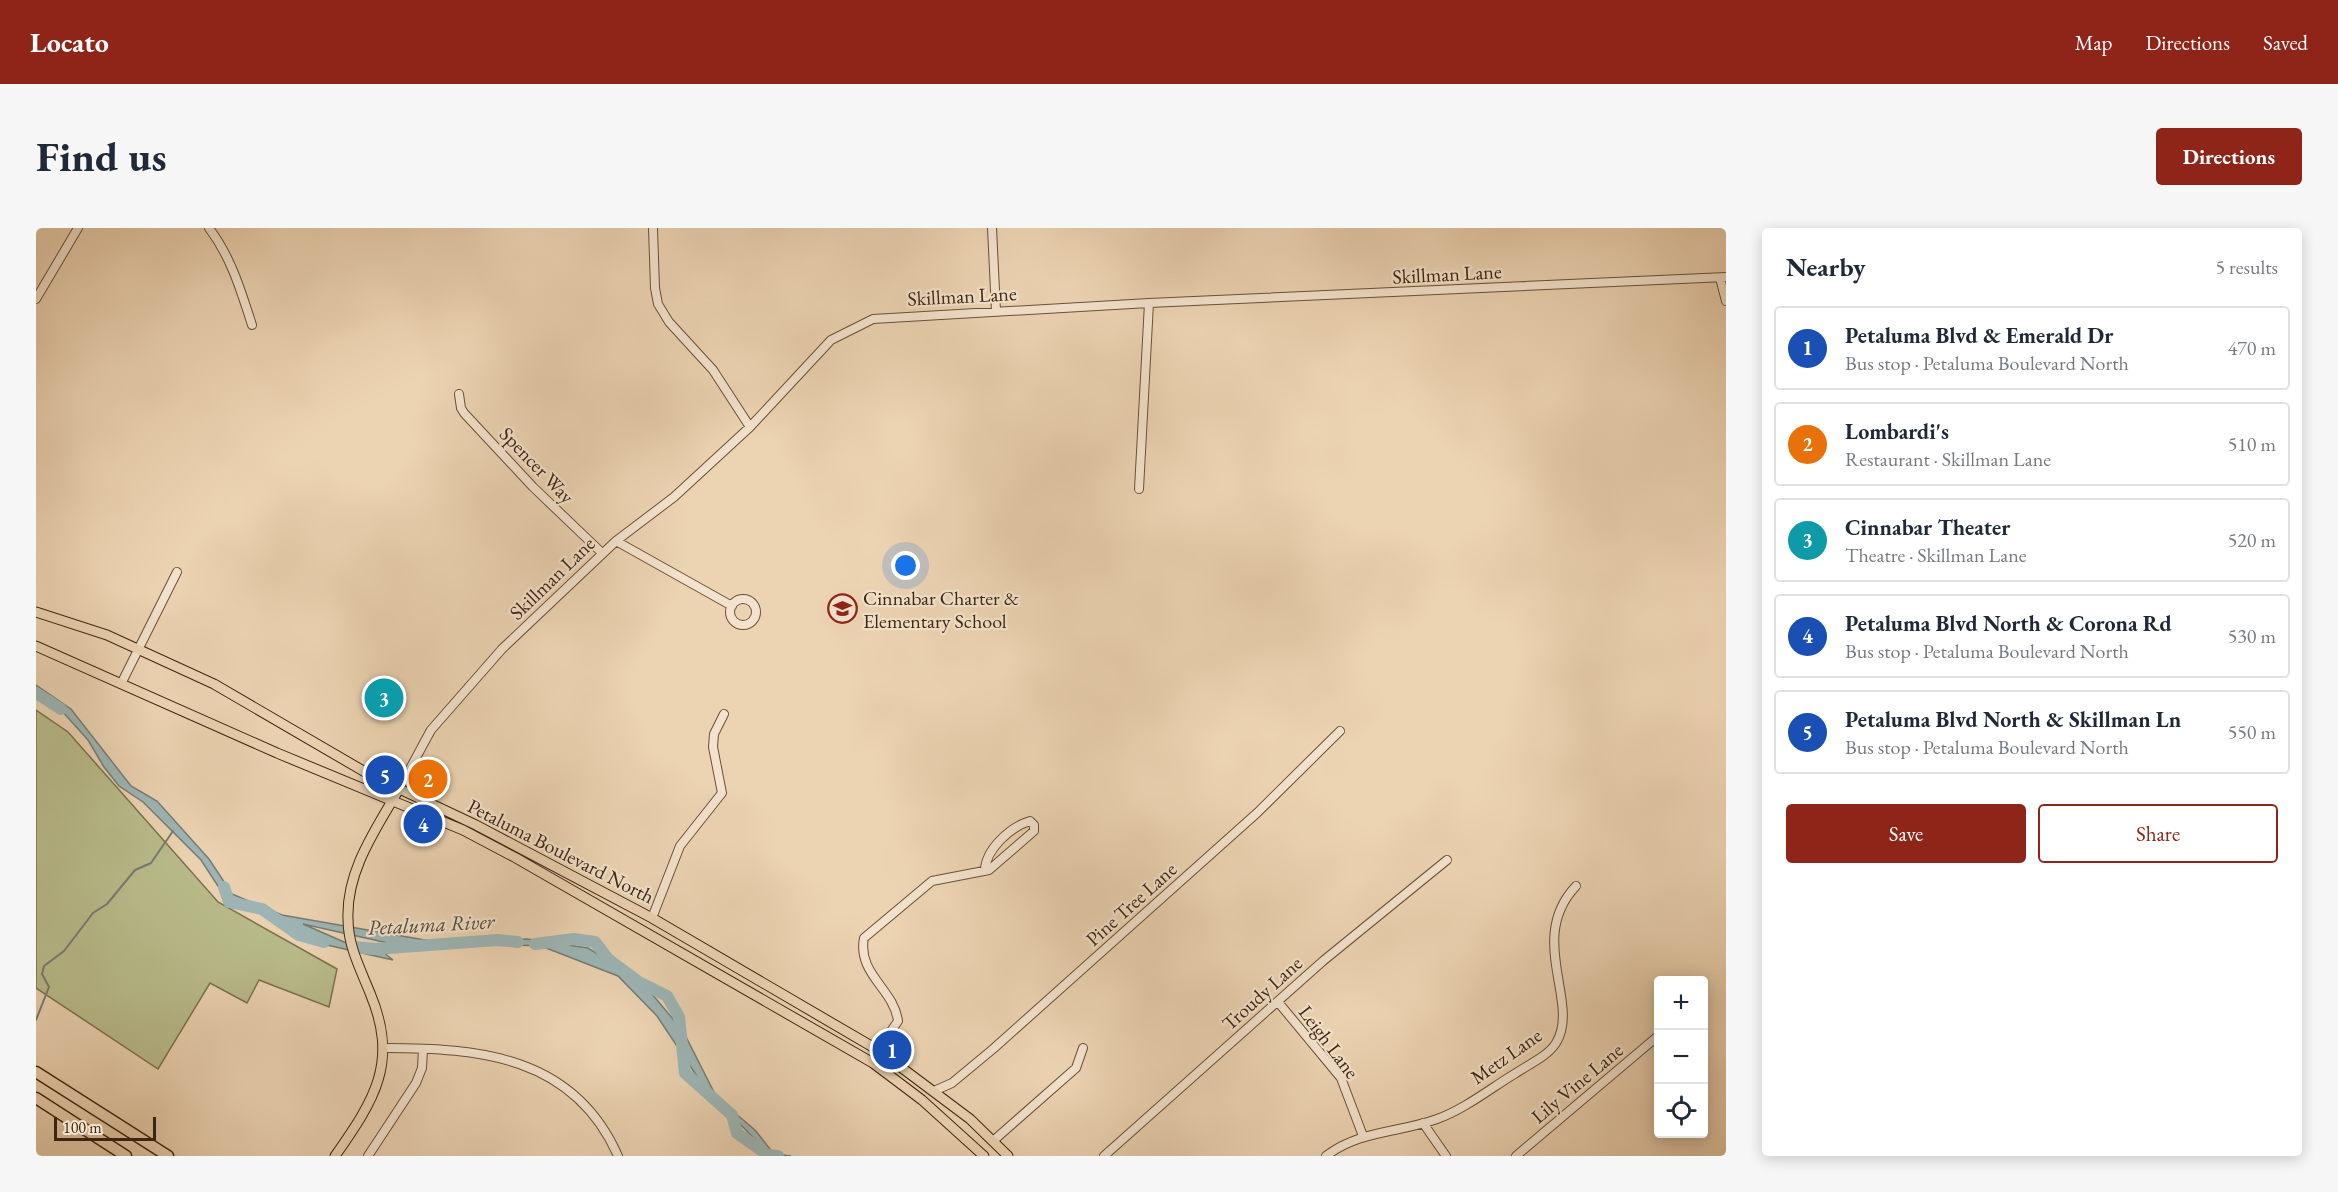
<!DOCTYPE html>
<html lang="en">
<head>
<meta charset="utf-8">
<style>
  :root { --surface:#fff; --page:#f6f6f7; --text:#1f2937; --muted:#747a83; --line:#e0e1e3; --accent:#8f2418 }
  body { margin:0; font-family:"EB Garamond",serif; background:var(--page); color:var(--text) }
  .controls { position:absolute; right:18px; bottom:18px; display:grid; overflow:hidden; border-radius:6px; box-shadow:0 3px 15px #0003 }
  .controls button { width:54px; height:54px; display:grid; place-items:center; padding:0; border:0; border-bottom:2px solid var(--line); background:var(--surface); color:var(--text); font:30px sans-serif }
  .scale { position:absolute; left:18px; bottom:15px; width:102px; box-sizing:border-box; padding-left:6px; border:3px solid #3d2610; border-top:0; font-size:16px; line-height:21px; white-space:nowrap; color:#3d2610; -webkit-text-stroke:4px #f3e2cd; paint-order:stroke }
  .you { position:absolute; left:870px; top:338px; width:21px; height:21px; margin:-15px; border:4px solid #fff; border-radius:50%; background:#1a73e8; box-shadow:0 0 0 9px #1a73e833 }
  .badge { display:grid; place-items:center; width:39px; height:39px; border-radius:50%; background:var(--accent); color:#fff; font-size:20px; font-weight:700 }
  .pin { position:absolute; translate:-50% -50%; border:3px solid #fff; box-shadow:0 2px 6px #0006 }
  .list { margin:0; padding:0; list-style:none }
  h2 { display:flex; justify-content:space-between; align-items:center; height:78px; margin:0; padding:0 24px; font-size:26px }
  h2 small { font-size:20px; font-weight:400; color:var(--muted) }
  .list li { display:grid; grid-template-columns:39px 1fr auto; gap:18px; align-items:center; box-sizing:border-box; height:84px; margin:0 12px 12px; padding:0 12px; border:2px solid var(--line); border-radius:6px }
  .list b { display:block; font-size:22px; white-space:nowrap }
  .list p { margin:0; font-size:20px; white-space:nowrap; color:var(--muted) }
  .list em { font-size:20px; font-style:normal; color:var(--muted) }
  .actions { display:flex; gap:12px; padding:18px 24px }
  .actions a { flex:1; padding:14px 0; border:2px solid var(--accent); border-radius:6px; text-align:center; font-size:21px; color:var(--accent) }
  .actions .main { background:var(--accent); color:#fff }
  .icon { flex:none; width:33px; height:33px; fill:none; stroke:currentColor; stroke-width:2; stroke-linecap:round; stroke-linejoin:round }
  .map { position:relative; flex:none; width:1690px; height:928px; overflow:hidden; border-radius:6px }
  header { display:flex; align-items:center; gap:36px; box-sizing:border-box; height:84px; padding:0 30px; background:var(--accent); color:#fff }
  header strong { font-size:28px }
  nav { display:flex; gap:33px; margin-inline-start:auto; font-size:21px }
  .intro { display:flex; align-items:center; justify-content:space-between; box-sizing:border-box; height:144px; padding:0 36px }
  h1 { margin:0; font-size:42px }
  .button { padding:15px 27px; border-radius:6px; background:var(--accent); color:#fff; font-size:21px; font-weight:700 }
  main { display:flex; gap:36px; padding:0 36px }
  aside { flex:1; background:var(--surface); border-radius:6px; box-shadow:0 3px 15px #0003 }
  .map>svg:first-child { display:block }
  .green { fill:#b9bc8c; stroke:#7b714e; stroke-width:1.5 }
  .water { fill:#9db6b6; stroke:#777c74; stroke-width:1.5 }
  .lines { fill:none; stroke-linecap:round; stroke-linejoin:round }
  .stream { stroke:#777c74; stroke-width:2 }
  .river { stroke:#9db6b6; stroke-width:12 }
  .minor-casing { stroke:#695138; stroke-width:10 }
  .major-casing { stroke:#3d2610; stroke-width:11 }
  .highway-casing { stroke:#3d2610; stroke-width:13 }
  .minor { stroke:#f3e2cd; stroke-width:8 }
  .major { stroke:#ecd3b2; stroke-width:9 }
  .highway { stroke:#ecd3b2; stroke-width:10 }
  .labels { text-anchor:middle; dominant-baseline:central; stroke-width:4.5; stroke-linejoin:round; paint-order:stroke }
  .street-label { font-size:20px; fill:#3d2610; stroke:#f3e2cd }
  .poi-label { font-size:20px; fill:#3d2610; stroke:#f3e2cd; text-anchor:start }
  .water-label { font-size:21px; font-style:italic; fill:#554a3a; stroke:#f3e2cd }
</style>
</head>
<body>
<header>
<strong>Locato</strong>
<nav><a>Map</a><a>Directions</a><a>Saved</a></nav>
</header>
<div class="intro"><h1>Find us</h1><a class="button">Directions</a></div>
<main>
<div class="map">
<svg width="1690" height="928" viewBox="0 0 1690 928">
  <rect width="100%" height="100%" fill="#ecd3b2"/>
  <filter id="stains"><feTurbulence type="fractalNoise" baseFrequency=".00333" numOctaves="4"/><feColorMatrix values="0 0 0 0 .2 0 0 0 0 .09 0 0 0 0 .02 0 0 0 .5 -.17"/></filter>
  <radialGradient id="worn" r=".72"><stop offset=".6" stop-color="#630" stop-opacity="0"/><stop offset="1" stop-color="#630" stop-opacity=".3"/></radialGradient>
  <path class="green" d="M0,482l32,22 150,170 119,67 -8,38 -70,-27 -12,23 -37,-20 -52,86 -122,-81z"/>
  <path class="water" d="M0,457l35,24 60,77 26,15 52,58 23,35 50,21 160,28 85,-4 61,9 54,34 41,49 34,67 38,32 19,24 17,2h-20l-31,-32 -22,-16 -61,-92 -39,-40 -77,-30 -50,-2 -81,4 -107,-24 41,18 39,10 10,8 -75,-17 -44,-25 -47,-18 -26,-40 -58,-58 -24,-16 -15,-19 -16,-27 -26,-29 -26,-19z"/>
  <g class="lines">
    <path class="stream" d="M0,792l13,-33 -7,-13 2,-8 20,-15 29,-38 14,-9 28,-34 16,-7 22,-32"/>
    <path class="river" d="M0,465l25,16
      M188,659l5,15 33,7 37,26 25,7
      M499,716l39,-5 21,3 13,17 31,23 28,14 12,21 6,56 47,42 5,18 31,22 10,1
      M317,719l22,2 123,-9 20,2"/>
    <defs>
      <path id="minor" d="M173,0c22,29 32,63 43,97
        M617,0l2,60 3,16 11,18 44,48 37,57
        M956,0l4,83
        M1684,50l6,23
        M0,71l42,-71
        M423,166l2,14 3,5 69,74 69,66
        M1103,261l10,-186
        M580,313l116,65
        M694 384a13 13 0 1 1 26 0a13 13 0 1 1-26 0Z
        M85,456l56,-112
        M363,561l32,-59 71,-81 114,-108 58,-44 76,-70 81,-87 42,-21 276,-16 577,-26
        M616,690l28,-72 42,-53 -9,-46 1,-13 10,-20
        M1242,774l63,76 22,58
        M348,820c96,0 190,8 234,108
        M842,822l20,-29c-4,-32 -41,-47 -34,-83l68,-57 57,-11 45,-39v-6l-4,-4c-20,6 -45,29 -45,50
        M898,863l18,-8 41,-34 264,-236 83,-82
        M1387,895l23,33
        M957,913l83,-73 7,-20
        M332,928l48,-73 6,-15 1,-19
        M1068,928l219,-195 124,-101
        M1290,928c34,-26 73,-23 111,-37 28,-10 54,-31 79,-46 12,-8 32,-17 40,-30 25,-40 -30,-104 20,-157
        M1480,928l142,-120"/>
      <path id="major" d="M0,384l71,23 107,49 158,92 104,49 176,93 226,132 92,69 38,37
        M0,418l241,107 186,77 53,28 357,205 49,37 62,56
        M299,928c40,-57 64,-94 35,-163 -10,-25 -22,-47 -22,-74 -2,-48 28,-90 51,-130"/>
      <path id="highway" d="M0,844l132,84
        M0,870l90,58"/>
    </defs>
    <use href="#minor" class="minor-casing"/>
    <use href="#major" class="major-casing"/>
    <use href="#highway" class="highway-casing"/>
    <use href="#minor" class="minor"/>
    <use href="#major" class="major"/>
    <use href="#highway" class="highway"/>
  </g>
  <defs>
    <symbol id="school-ring" viewBox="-11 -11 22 22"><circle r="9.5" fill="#f3e2cd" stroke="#8f2418" stroke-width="1.5"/><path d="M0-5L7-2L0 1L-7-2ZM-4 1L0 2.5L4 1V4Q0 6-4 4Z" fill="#8f2418"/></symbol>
  </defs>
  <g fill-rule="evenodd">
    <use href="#school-ring" x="790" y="364" width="33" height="33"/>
  </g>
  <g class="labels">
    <g class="street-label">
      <text transform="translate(1411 46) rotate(-3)">Skillman Lane</text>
      <text transform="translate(926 68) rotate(-3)">Skillman Lane</text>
      <text transform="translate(501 237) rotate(46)">Spencer Way</text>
      <text transform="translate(516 350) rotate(-44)">Skillman Lane</text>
      <text transform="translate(525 623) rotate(27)">Petaluma Boulevard North</text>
      <text transform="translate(1095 676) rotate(-42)">Pine Tree Lane</text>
      <text transform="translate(1226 765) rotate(-42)">Troudy Lane</text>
      <text transform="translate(1293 814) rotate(53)">Leigh Lane</text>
      <text transform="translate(1470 828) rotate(-35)">Metz Lane</text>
      <text transform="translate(1541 855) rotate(-40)">Lily Vine Lane</text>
    </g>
    <g class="poi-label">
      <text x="827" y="370">Cinnabar Charter &amp;<tspan x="827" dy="23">Elementary School</tspan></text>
    </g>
    <g class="water-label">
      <text transform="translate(395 696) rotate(-3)">Petaluma River</text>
    </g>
  </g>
  <rect width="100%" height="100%" filter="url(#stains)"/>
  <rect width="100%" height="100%" fill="url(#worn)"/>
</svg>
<div class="controls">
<button>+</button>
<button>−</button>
<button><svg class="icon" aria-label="locate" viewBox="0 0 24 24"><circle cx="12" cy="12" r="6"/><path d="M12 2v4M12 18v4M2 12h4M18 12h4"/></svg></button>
</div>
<div class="scale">100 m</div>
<div class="you"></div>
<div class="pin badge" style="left:856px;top:822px;background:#1a4fb4">1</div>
<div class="pin badge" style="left:392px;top:551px;background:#e8710a">2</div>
<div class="pin badge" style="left:348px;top:470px;background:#0f9aa8">3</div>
<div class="pin badge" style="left:387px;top:596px;background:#1a4fb4">4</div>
<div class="pin badge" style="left:349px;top:547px;background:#1a4fb4">5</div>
</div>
<aside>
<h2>Nearby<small>5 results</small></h2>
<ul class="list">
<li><span class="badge" style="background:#1a4fb4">1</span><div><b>Petaluma Blvd &amp; Emerald Dr</b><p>Bus stop · Petaluma Boulevard North</p></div><em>470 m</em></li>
<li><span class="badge" style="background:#e8710a">2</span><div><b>Lombardi's</b><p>Restaurant · Skillman Lane</p></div><em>510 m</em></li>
<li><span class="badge" style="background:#0f9aa8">3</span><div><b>Cinnabar Theater</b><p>Theatre · Skillman Lane</p></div><em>520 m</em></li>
<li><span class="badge" style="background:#1a4fb4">4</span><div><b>Petaluma Blvd North &amp; Corona Rd</b><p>Bus stop · Petaluma Boulevard North</p></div><em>530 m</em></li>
<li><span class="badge" style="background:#1a4fb4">5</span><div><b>Petaluma Blvd North &amp; Skillman Ln</b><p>Bus stop · Petaluma Boulevard North</p></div><em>550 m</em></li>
</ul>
<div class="actions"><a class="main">Save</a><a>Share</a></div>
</aside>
</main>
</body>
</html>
